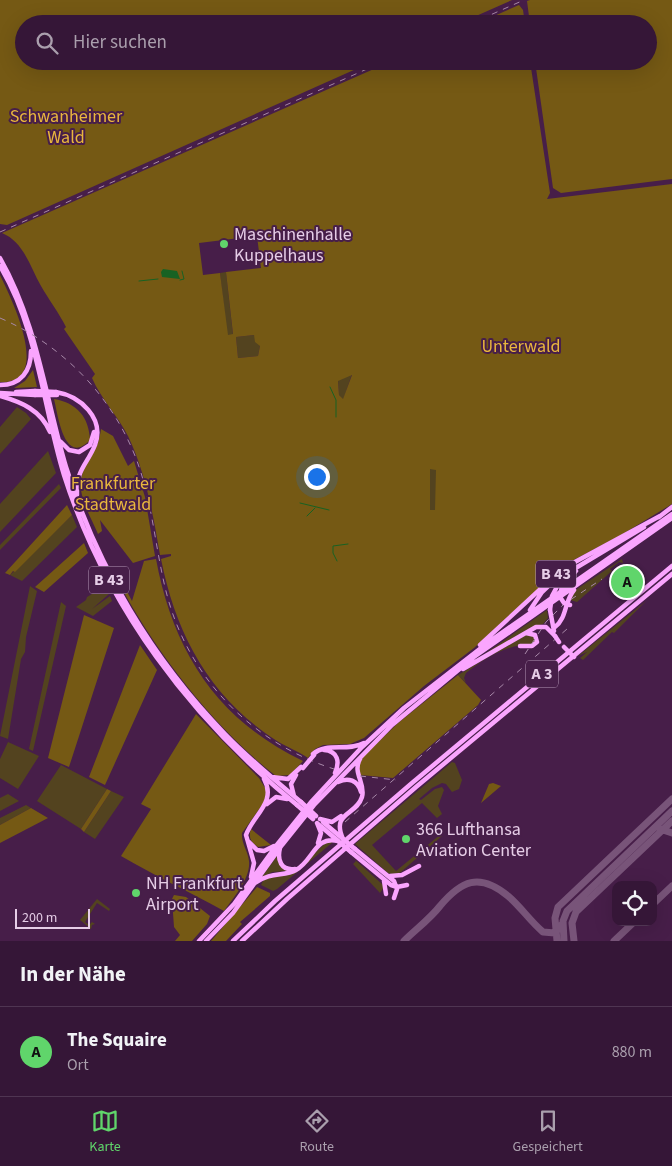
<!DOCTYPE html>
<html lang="de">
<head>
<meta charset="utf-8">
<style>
  :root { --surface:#351637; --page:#402342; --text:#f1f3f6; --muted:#aa9fad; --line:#4f3552; --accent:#60d56b }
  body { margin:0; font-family:"Source Sans 3",sans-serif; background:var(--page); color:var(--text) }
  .controls { position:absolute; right:15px; bottom:15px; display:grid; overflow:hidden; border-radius:10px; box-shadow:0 5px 20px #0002 }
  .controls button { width:45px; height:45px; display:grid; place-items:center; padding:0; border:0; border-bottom:1px solid var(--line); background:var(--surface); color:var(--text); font:25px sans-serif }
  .scale { position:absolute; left:15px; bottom:12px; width:75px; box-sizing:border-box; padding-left:5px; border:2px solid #e6cde7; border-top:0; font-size:14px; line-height:18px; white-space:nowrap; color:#e6cde7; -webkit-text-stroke:4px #471e49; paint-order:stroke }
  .you { position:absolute; left:316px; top:476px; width:18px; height:18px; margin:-12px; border:4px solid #fff; border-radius:50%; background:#1a73e8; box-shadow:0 0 0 8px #1a73e833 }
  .badge { display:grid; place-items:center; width:32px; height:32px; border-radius:50%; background:var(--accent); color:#111; font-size:16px; font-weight:700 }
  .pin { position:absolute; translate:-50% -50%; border:2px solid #fff; box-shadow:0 1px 5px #0006 }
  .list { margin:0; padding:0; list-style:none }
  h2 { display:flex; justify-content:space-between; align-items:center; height:65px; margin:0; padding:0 20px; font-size:21px }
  h2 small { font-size:16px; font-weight:400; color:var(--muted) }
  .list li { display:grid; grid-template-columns:32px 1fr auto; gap:15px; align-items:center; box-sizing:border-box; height:90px; padding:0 20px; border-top:1px solid var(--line) }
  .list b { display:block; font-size:19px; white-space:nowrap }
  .list p { margin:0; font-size:16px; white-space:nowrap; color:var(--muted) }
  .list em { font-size:16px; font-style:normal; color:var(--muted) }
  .icon { flex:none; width:28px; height:28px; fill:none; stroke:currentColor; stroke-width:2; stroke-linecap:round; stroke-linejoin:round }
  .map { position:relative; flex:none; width:672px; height:941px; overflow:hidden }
  .search { position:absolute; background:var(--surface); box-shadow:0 5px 20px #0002; left:15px; right:15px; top:15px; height:55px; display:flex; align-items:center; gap:12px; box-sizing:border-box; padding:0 18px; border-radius:28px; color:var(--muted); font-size:19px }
  .sheet { height:155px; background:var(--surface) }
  nav { display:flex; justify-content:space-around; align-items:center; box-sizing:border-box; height:70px; border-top:1px solid var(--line); background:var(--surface); font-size:14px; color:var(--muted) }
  nav a { display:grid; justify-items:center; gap:2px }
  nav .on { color:var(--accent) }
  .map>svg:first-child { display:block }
  .green { fill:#53431f }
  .forest { fill:#755914; fill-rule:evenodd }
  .water { fill:#186223 }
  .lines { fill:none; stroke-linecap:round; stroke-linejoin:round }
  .stream { stroke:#186223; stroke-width:1 }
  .taxiway { stroke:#785479; stroke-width:7 }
  .highway { stroke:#faa5fe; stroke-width:4.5 }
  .rail { stroke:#a889a9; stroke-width:1; stroke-dasharray:6 6; stroke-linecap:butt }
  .highway-bridge { stroke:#faa5fe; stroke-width:4.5 }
  .poi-dot { fill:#60d56b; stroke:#471e49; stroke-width:2 }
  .labels { text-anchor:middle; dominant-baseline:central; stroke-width:4; stroke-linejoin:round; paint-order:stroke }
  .shield { fill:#471e49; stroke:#b698b8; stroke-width:1 }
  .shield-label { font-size:16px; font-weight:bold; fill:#e6cde7 }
  .park-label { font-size:18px; fill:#e9b73d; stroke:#471e49 }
  .poi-label { font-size:18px; fill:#e6cde7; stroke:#471e49; text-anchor:start }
</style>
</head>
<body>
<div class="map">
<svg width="672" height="941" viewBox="0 0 672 941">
  <rect width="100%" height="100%" fill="#471e49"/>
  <path class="green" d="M226,272l7,63h-6l-7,-62z
    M254,335l6,11 -2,10 -20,2 -2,-21z
    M352,374l-9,26 -4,-5 -1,-15z
    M17,407l9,6 5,6 -31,35v-27z
    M48,451l8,22 -56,59v-28z
    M430,469h6v41h-6z
    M59,484l2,4 -61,62v-5z
    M72,515l5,12 -55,54 -12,-6z
    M622,559l1,4 -4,-1 -9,7 2,2 -35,31 -7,-2 2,-7 5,-4z
    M30,586l7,5 -11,46 -1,15 -4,7 -13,80 -8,-3z
    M105,586l4,8 -17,15 18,-13 2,5 -19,15 -17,-9 10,-7 1,-3z
    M646,601l-32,32 -2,-1 -29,28 -3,-2 7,-6 -9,4z
    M61,602l5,4 -33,145 -4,-2z
    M547,610l1,8 -5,6 -11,3 -50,29z
    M526,635l7,1 3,4 -2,4c-26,0 -48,13 -68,29l-2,5 2,5 -8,-8z
    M8,742l31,14 -21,33 -18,-11v-19z
    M452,762l3,1 7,17 -3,9 -7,3 -6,-8 -4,-1 -10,5 -13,11 2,1 14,-11 7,-2 2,3 -6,16 4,8 -5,4 -15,-15 -50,42 24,26 45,-37 1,2 -41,36 -6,3 -7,-2 -33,-29z
    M61,765l46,24 -26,40 -44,-28z
    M111,791l13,6 -29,42 -11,-7z
    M8,794l11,7 -19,10v-13z
    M26,805l5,3 -31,17v-7z
    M328,841l5,1 -56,47 -4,2 -12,-6 3,-6 27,-5z
    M277,856l11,15 -16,1 -11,6z
    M352,857l30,27 2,3 -4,6 -27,-29 3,-3z
    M97,899l13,10 -1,2 -12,-8 -12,19 4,3 3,-3 3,2 -3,1 -1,4 -11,-9z"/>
  <path class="forest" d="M0,0h512l-54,24h-434v37h350l-367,164 -7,-1z
    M530,0h142v179l-111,14 -8,-5 -18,-127h113v-37h-118l-3,-23z
    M519,5l4,5 2,14h-49z
    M392,61h138l20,132 -3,6 125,-15v320l-51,31 -57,30 -90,83 -50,38 -60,52 -14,6 -27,1 -8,4 -7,9c-10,-7 -21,-11 -31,-17 -67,-43 -101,-106 -116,-182l10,-3v-2l-11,1c-7,-41 -14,-81 -32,-119 -10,-20 -27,-37 -36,-58l3,-4 -31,-45 2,-2c-7,-14 -17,-27 -25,-41 -11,-19 -17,-44 -39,-53zM257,236l4,32 -35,4 7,62 -5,1 -8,-62 -17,2 -4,-32zM254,335l1,7 5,4 -2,10 -20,2 -2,-21zM352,375l-9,24 -4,-4 -1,-14zM430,469l6,1 -1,40h-5z
    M0,275c11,23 54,109 0,107z
    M33,370l4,17 -23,1 11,-7z
    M54,399c23,4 35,18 36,41 -26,27 -32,-25 -36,-41z
    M101,429l12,7 15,30 6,-5 11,36 10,59 -22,7 -33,-43 2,11 -4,3c-7,-17 -22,-40 -16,-59 6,-19 16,-22 19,-46z
    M67,505l5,10 -57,57 -2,-1 -3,4 -5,-2z
    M84,543l4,10 -44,39 -9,-5z
    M156,559c17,92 61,161 147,202l-13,14 -14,1c-62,-48 -124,-128 -159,-197l3,-1 12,23 12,-40z
    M84,615l30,13 -45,139 -21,-9z
    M140,645l17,25 -52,115 -16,-8z
    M458,675l23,25 -3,5 -85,73 -33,-3 -2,-8 5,-10 35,-34z
    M196,714l63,64 8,13 -2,10 -23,32c-1,10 6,18 7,28 2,17 -16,37 -25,50 -34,-19 -69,-35 -103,-55l30,-47 -10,-5z
    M493,783l8,3 -20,17 8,-19z
    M107,789l4,2 -27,41 -3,-3z
    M31,808l17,10 -48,25v-18z
    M251,829l20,16 -13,2c-7,-5 -10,-9 -7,-18z
    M257,887l13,6v3l-30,26 2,2 -16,17h-15z
    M174,895l12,2 24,19 -3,8 -15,17h-17l5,-6 -6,-8 -2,-28z"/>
  <path class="water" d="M163,269l14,2 3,8 -18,-2 -1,-5z"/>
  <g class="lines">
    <path class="stream" d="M180,280l4,-1 -2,-8
      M139,281l19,-2
      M330,387l6,13v17
      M300,503l29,7
      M307,516l8,-8
      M337,561l-4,-8v-7l15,-2"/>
    <path class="taxiway" d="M660,829l12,4
      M653,904l19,-18
      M404,941c11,-11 26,-22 36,-35 21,-25 39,-34 68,-10 13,11 22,25 35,36l12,1 8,-10
      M557,941l-2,-23 3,-11 114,-108
      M564,941l-1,-20 4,-10 105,-100
      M574,941l-2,-18 4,-11 96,-91
      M614,941l20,-19"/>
    <path class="highway" d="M0,258c37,65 45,138 66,209 31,99 86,192 159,267 24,25 50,46 76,68
      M0,266c38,63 43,141 64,209 42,132 127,244 233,330
      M0,385c21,0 31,-14 31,-34
      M16,392l19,-1
      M56,392c24,4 49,26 39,53 -8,20 -19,24 -18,50
      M0,393l35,2
      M0,396c21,6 41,14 50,36
      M61,442l8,8 10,2 11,-7 4,-13
      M659,517l13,-10
      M559,583l15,-14 70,-42
      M562,585l14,-14
      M530,610l12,-18 22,-21
      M550,610l4,21
      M555,627c12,-9 9,-25 19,-37
      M480,645l82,-76 98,-53
      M520,646h12l5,-4 -2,-7 -9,-2
      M463,669l73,-42h10l9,9
      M324,750c14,1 16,12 11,23
      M313,754c14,-12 34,-2 51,-11
      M272,777l16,2 13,-12
      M338,782c10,-5 20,-2 23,10
      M294,796l-3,-12 5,-9
      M267,804l9,-7 11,2
      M320,819l12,3 9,-6
      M323,822l19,16
      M317,823l4,10 -3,10
      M318,824l19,16
      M343,839c-12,-27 13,-23 19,-42 4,-14 -10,-24 -2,-38
      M248,841l9,9 7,1 10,-5
      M280,848c-3,12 1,23 15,21
      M355,849l39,32 3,8 -3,9
      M351,852l40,33 6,2 10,-2
      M390,876l12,-1 17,-9
      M251,877l3,-14 -8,-28c7,-20 31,-33 18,-56
      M384,881l2,13
      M255,883c17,-12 29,-6 41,-13 17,-9 19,-35 42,-29
      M199,941l35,-37 42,-58 36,-45 50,-54 42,-39 86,-67 182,-127
      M206,941l27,-28 49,-68 32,-40 78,-80 82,-68 198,-139
      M233,941l42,-40 137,-118 260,-217
      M242,941l45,-42 129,-112 256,-213"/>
    <path class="rail" d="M470,24l54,-24
      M0,232l385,-171
      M0,318c63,27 113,79 137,143 15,41 18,84 28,126 20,87 84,155 169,182
      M525,654l21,-32 18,-18 38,-25
      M360,776l36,4
      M345,822l222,-193"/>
    <path class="highway-bridge" d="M35,391l21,1
      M35,395h22
      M562,585l-2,12 4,6 6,2
      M550,610l2,-14 7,-13
      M555,636l4,6
      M564,647l10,10
      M303,768l11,-13
      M301,802l15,14
      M297,805l16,14
      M343,839l12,10
      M338,841l13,11"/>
  </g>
  <g class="poi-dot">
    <circle cx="224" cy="244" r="5"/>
    <circle cx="406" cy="839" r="5"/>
    <circle cx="136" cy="893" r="5"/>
  </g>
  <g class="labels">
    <g class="shield">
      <rect x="536" y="560.5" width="40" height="27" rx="4"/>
      <rect x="89" y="566.5" width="40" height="27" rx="4"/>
      <rect x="526" y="660.5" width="32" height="27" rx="4"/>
    </g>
    <g class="shield-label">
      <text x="556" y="574">B 43</text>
      <text x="109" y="580">B 43</text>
      <text x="542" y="674">A 3</text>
    </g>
    <g class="park-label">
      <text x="66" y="116">Schwanheimer<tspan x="66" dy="21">Wald</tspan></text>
      <text x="521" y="346">Unterwald</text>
      <text x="113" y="483">Frankfurter<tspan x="113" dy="21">Stadtwald</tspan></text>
    </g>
    <g class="poi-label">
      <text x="234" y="234">Maschinenhalle<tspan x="234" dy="21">Kuppelhaus</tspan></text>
      <text x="416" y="829">366 Lufthansa<tspan x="416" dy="21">Aviation Center</tspan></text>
      <text x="146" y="883">NH Frankfurt<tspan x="146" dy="21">Airport</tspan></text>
    </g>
  </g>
</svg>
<div class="controls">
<button><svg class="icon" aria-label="locate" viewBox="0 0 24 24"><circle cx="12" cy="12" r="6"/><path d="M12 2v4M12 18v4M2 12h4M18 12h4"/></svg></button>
</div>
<div class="scale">200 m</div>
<div class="you"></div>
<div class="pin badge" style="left:627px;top:582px">A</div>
<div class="search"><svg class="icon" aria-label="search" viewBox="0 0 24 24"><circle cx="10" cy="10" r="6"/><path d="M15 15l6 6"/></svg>Hier suchen</div>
</div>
<section class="sheet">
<h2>In der Nähe<small></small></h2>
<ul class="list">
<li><span class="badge">A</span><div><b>The Squaire</b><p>Ort</p></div><em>880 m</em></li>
</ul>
</section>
<nav>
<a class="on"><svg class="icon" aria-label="map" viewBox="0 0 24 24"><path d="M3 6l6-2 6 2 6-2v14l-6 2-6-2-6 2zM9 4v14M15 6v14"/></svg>Karte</a>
<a><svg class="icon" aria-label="directions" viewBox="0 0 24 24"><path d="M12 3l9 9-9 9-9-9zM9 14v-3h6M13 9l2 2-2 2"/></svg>Route</a>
<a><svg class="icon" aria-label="saved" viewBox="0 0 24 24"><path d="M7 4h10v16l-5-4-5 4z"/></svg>Gespeichert</a>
</nav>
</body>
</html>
